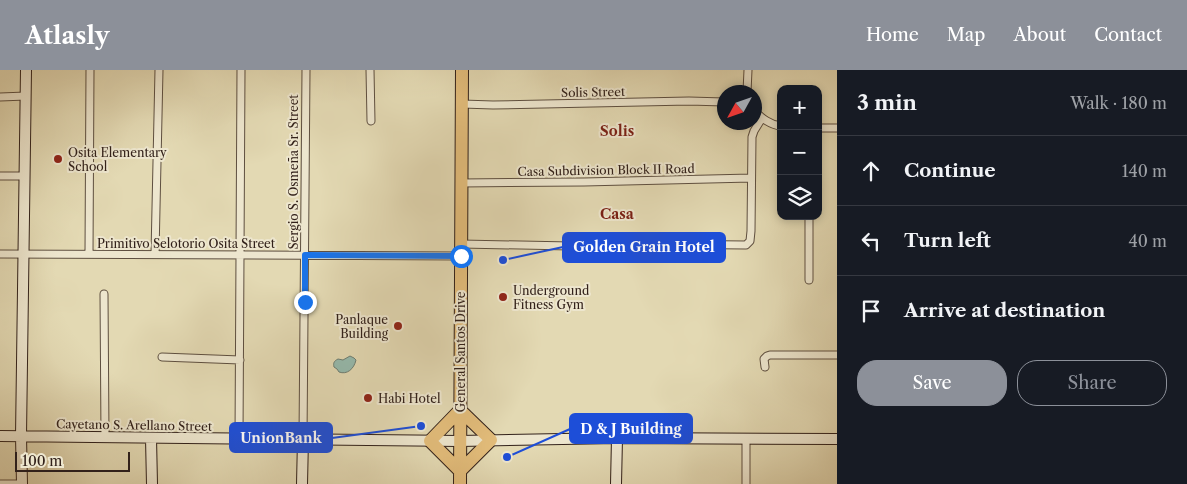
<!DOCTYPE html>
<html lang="en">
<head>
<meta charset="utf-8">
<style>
  :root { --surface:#171b24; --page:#242831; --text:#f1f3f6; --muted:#9ea1a6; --line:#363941; --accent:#8c9099 }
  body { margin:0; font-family:"Libre Caslon Text",serif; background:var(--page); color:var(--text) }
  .controls { position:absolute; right:15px; top:15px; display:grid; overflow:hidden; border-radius:10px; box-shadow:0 2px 8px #0003 }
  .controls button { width:45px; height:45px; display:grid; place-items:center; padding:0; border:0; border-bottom:1px solid var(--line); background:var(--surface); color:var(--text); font:25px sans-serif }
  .compass { position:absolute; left:717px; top:15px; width:45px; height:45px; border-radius:50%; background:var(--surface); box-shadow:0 2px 8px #0003; rotate:230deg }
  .scale { position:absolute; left:15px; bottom:12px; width:115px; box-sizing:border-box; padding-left:5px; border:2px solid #32211a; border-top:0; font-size:14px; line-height:18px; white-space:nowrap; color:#32211a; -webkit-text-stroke:4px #ede6ce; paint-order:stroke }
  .stop { position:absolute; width:15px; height:15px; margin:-11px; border:4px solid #1a73e8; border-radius:50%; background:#fff }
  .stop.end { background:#1a73e8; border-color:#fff; box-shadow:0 1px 5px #0008 }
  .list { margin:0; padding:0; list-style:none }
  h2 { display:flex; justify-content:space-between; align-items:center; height:65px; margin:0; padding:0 20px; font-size:21px }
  h2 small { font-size:16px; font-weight:400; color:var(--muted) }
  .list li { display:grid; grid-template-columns:32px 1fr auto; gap:15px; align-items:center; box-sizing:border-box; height:70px; padding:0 20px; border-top:1px solid var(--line) }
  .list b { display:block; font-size:19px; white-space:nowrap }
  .list em { font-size:16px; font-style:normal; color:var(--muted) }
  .actions { display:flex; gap:10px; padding:15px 20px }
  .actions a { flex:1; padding:11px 0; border:1px solid var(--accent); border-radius:20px; text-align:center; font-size:18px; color:var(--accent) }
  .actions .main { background:var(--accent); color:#fff }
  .icon { flex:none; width:28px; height:28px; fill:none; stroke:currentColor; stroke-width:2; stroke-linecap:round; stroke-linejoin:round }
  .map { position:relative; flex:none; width:837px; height:414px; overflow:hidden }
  header { display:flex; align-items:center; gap:30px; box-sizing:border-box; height:70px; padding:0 25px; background:var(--accent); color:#fff }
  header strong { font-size:24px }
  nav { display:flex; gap:28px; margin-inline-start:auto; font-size:18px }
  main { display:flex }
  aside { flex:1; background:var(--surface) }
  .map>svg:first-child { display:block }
  .water { fill:#95baad; stroke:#6d7d72 }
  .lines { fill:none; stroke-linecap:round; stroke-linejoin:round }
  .street-casing { stroke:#5e4f40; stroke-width:9 }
  .secondary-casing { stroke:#32211a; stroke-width:12 }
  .highway-casing { stroke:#32211a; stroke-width:14 }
  .street { stroke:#ede6ce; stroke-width:7 }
  .secondary { stroke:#ede6ce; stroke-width:10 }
  .highway { stroke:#e2bc7a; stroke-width:12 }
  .route { stroke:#1a73e8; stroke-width:6 }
  .poi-dot { fill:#8f2418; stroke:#ede6ce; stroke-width:2 }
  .labels { text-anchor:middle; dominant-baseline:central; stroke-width:4; stroke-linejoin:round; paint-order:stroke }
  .street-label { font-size:12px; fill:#32211a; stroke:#ede6ce }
  .poi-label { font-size:12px; fill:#32211a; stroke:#ede6ce; text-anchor:start }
  .neighbourhood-label { font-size:14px; font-weight:bold; fill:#7a1f14; stroke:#ede6ce }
  .leader { fill:none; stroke:#1d4ed8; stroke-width:2 }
  .callout-dot { fill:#1d4ed8; stroke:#ede6ce; stroke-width:2 }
  .callout { fill:#1d4ed8; stroke:#1d4ed8; stroke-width:2 }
  .callout-label { font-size:14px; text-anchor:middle; font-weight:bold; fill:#fff }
</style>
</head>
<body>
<header>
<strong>Atlasly</strong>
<nav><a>Home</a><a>Map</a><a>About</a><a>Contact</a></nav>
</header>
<main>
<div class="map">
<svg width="837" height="414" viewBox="0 0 837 414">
  <rect width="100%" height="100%" fill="#e3d9b3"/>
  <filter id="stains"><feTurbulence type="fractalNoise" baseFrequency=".004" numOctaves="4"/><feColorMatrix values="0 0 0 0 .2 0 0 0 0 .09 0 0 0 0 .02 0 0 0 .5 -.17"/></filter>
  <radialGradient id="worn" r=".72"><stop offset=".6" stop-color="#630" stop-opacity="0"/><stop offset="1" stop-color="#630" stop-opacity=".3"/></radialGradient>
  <path class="water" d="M350,286l4,2 2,2c-2,9 -9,15 -17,12l-2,-3 -3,-2c-1,-4 0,-6 4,-8l5,1z"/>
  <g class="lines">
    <defs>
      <path id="street" d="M370,0l1,51
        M747,22l1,-22
        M0,27l26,-1
        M462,34l31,1 196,-4 35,1
        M754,41c8,7 16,14 27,15
        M818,58h19
        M0,106h25
        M461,113l123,-1 167,-4
        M461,174l110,2 73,-2 102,1 4,-4 1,-10 1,-94 2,-6 8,-13
        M0,184l461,2
        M89,184l1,-184
        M155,184l4,-184
        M809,210v-64
        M104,224l1,143
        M162,287l78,3
        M765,297l-1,-8 3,-3 3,-1h67
        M239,369l2,-369
        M303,369l3,-369
        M746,369v45
        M0,414h22"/>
      <path id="secondary" d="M0,366l460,5 157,-3 220,1
        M151,368l1,46
        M22,414l-1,-48 5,-366
        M302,414l1,-45
        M616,414l1,-46"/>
      <path id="highway" d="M460,401l31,-31 -31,-30
        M460,401l-30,-30 30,-31
        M460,414l2,-414"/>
    </defs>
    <use href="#street" class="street-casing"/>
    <use href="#secondary" class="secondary-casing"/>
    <use href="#highway" class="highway-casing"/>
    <use href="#street" class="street"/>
    <use href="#secondary" class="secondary"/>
    <use href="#highway" class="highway"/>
  </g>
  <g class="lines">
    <path class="route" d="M305,232v-47l156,1"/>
  </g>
  <g class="poi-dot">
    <circle cx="58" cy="89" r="5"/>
    <circle cx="503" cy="227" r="5"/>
    <circle cx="398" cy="256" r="5"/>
    <circle cx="368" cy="328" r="5"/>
  </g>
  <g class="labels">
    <g class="street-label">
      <text transform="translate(593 22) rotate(-1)">Solis Street</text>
      <text transform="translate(606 100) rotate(-1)">Casa Subdivision Block II Road</text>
      <text transform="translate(293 102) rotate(-90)">Sergio S. Osmeña Sr. Street</text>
      <text x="186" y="173">Primitivo Selotorio Osita Street</text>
      <text transform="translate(460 282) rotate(-90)">General Santos Drive</text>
      <text transform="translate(134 355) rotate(1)">Cayetano S. Arellano Street</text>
    </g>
    <g class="poi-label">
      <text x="68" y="82">Osita Elementary<tspan x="68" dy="14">School</tspan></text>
      <text x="513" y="220">Underground<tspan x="513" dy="14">Fitness Gym</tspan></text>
      <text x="388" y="249" text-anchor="end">Panlaque<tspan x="388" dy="14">Building</tspan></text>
      <text x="378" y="328">Habi Hotel</text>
    </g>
    <g class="neighbourhood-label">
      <text x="617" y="61">Solis</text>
      <text x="617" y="144">Casa</text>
    </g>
  </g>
  <path class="leader" d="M503 190L563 177M507 387L570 359M421 356L332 368"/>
  <g class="callout-dot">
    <circle cx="503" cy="190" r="5"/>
    <circle cx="507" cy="387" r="5"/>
    <circle cx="421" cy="356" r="5"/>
  </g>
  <g class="callout">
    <rect x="563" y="163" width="162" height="29" rx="5"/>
    <rect x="570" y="344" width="122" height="29" rx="5"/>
    <rect x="230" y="353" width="102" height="29" rx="5"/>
  </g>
  <g class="callout-label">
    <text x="644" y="182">Golden Grain Hotel</text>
    <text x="631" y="364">D &amp; J Building</text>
    <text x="281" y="373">UnionBank</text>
  </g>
  <rect width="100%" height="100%" filter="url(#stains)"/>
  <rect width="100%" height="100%" fill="url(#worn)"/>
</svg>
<div class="controls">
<button>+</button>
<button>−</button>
<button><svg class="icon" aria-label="layers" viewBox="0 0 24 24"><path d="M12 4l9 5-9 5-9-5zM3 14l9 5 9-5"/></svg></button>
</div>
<svg class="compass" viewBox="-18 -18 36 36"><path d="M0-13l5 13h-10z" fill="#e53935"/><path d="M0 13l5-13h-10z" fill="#9ea1a6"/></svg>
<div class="scale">100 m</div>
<div class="stop" style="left:461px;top:186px"></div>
<div class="stop end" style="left:305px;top:232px"></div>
</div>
<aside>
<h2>3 min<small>Walk · 180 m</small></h2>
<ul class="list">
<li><svg class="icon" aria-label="ahead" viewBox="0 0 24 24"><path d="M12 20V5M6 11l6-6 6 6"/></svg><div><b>Continue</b></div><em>140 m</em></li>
<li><svg class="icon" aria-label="left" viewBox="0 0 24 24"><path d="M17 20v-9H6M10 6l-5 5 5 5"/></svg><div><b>Turn left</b></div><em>40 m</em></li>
<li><svg class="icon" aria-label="arrive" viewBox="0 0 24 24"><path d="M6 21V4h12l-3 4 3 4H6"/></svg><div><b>Arrive at destination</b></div></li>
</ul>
<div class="actions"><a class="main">Save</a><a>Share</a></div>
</aside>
</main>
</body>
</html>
